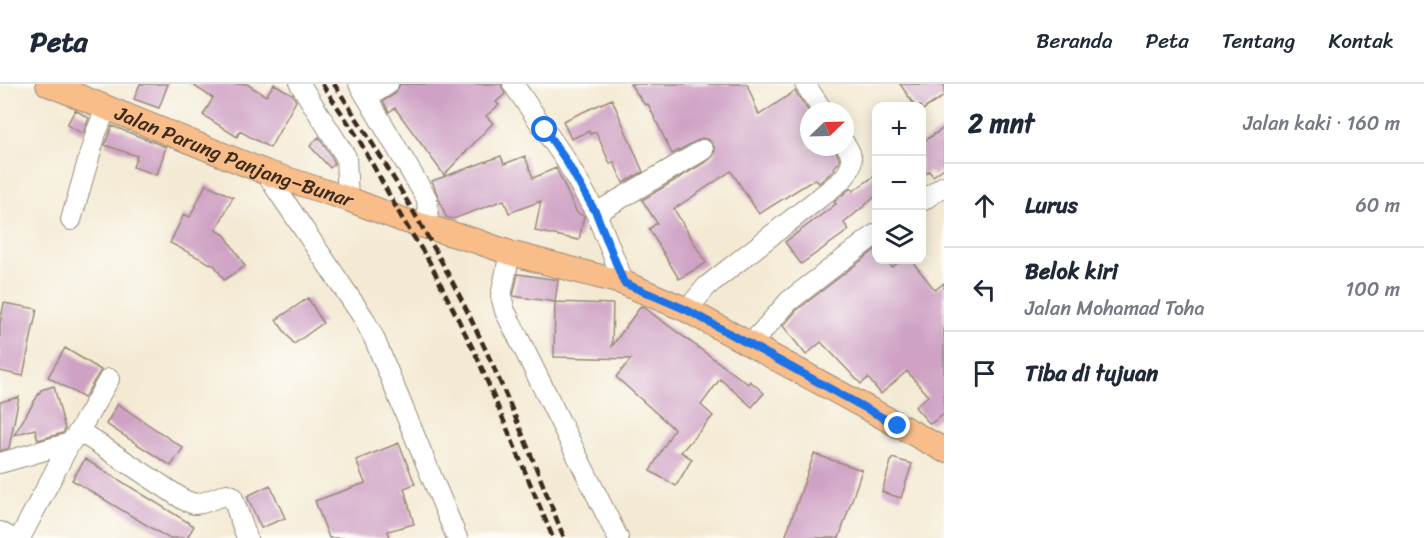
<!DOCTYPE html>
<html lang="id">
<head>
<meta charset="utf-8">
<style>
  :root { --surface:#fff; --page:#f6f6f7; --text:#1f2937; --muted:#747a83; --line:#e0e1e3 }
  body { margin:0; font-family:Sriracha,sans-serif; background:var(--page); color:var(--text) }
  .controls { position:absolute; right:18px; top:18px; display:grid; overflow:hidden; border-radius:12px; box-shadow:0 3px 15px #0003 }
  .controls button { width:54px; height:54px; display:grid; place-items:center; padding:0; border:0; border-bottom:2px solid var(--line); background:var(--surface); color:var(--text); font:30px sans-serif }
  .compass { position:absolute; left:800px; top:18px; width:54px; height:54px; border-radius:50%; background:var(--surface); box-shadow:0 3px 15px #0003; rotate:67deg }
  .stop { position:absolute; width:18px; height:18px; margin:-14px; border:4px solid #1a73e8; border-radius:50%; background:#fff }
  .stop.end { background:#1a73e8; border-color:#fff; box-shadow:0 2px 6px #0008 }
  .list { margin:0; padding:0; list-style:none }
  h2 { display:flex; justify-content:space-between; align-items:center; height:78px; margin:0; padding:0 24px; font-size:26px }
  h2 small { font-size:20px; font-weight:400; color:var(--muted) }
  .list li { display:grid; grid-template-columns:39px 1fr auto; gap:18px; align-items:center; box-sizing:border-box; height:84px; padding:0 24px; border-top:2px solid var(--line) }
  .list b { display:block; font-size:22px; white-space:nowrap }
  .list p { margin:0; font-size:20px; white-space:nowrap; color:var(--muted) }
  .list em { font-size:20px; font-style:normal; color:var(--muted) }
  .icon { flex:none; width:33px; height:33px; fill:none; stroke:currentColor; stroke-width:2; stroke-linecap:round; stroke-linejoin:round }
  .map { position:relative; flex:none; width:944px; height:454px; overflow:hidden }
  header { display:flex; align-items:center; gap:36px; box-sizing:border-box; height:84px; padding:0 30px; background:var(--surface); border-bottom:2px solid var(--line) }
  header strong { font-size:28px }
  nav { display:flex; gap:33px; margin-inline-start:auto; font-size:21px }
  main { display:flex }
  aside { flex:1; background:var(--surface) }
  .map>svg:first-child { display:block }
  .building { fill:#cfa2c5 }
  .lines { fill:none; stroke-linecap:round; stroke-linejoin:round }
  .minor-casing { stroke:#988a79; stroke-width:22 }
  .major-casing { stroke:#988a79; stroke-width:26 }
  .minor { stroke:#fff; stroke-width:20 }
  .major { stroke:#f8bd89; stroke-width:24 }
  .rail { stroke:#3b2a1e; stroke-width:4.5; stroke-dasharray:9 4.5; stroke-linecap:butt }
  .route { stroke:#1a73e8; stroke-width:8 }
  .labels { text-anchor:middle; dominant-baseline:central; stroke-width:5; stroke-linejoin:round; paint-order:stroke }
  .street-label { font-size:20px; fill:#3b2a1e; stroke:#fdfcf7 }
</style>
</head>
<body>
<header>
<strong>Peta</strong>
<nav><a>Beranda</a><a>Peta</a><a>Tentang</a><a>Kontak</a></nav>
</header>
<main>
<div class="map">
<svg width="944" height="454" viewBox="0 0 944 454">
  <rect width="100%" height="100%" fill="#fdfcf7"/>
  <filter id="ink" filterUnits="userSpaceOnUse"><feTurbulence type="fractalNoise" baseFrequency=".0167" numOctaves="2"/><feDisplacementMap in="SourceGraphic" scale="12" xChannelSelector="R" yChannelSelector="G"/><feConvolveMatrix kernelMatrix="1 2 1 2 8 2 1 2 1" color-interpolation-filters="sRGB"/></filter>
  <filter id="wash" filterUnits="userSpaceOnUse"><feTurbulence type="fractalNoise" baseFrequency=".008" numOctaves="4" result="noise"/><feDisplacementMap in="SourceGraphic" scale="24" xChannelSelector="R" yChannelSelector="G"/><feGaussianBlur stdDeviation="1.35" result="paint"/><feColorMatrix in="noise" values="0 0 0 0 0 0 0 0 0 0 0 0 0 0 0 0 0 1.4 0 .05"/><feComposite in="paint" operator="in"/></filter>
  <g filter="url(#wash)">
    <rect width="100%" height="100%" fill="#f4ead4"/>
    <g id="blocks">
      <path class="building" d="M140,0h28l-9,24 -25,-9z
        M191,0h56l19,12 8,-12 18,10 4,7 -26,47 -30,-17 -3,6 -34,-22 10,-17z
        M400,0h101l4,10 -9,8 3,3 -13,11 7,7 -49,52 -49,-67 -6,4 -6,-11 12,-7z
        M630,0h117l12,31 36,-24 14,21v35h25l5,11v5l-5,4 1,2 -2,2 -14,12 -4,-4 -56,35 -28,-43 -57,38 32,54 -27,16 -30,-50 8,-6 -15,-23 67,-40 5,-5 1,-6 -6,-9 -7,-2 -30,16 -24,-50 -3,1z
        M900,0h44v12l-23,15v-5h-6z
        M612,15l31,73 -20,11 -9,-21 -4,2 -14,-32 -6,2 -1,-3 -18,8 -8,-18z
        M75,26l14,8 -6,16 -16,-9z
        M112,42l54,21 -9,28 -24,-8 4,-11 -32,-11z
        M944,44v40l-11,8 -4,-5 -8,6v-34z
        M319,53l15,24v3l-4,4 -20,-22z
        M501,72l3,8 21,-8 8,22 23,-10 21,45 7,3 -5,24 -44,-9 6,-30 -32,12 -5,-13 -51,19 -7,-2 -14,-36z
        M876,91v21l-32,27 5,7 -48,34 -16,-22 51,-38 -2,-2 17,-14 2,3z
        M206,100l27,13 -17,33 9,5 20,31 -21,14 -9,-14 -45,-23 14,-29 6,3z
        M876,165v11h10l6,7 10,-7h9l24,30 9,-7v131l-14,10 -15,-17 13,-11 -21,-25 -26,23 -13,-16 -7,6 -40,-42 -15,13 -23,-29 14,-16z
        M518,190l40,6 -3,22 -42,-6z
        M308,214l15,25 -29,21 -18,-24z
        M555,218l58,2 -1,42 29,-40 2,1 105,77 2,-3 14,12 -12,14 -32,-28 -19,26 12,11 -32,36 11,7 -16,27 -26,-15 24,-42 -58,-52 15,-18 -77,-2z
        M4,219l33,6 -14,67 -23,-5v-48z
        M65,264l36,22 -17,28 -36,-21z
        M54,302l11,43 -2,4 -25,7 -3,-11 -21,6 27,-45z
        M19,313l-10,51 -9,3v-49z
        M118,320l65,44 -12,18 -65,-42z
        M399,359l16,41 -11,4 10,36 -26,7 2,7h-61l-14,-37 50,-18 -9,-23z
        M814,370l48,16 -23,68h-54z
        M892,374l20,6 -11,34 -19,-6z
        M85,375l109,67 -7,12h-19l-96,-58z
        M270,401l15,33 -24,10 -14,-32z"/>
    </g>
  </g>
  <g filter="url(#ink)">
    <use href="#blocks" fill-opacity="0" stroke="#988a79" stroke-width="1.5"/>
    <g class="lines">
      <defs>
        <path id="minor" d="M300,0l46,73 2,42
          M359,0l68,115 2,29
          M513,0l52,75 31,54 28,70
          M805,0l18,27
          M368,13l20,-13
          M265,88l98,145 11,21 83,200
          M922,117l22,-15
          M596,129l107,-63
          M71,136l25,-87 10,-25
          M510,169l-9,43 4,15 113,227
          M687,226l20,-24 135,-106c11,-13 13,-22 3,-36
          M751,260l38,-43 87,-67
          M79,347l105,69 10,4 8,-1 25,-9 5,2 15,42
          M0,379l70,-20
          M0,448l11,6
          M20,454l50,-95 9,-12 30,-52"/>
        <g id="major">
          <path id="s1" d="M48,0l217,88 83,27 55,21 73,21 34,12 114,30 63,27 257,140"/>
        </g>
      </defs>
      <use href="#minor" class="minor-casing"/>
      <use href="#major" class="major-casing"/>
      <use href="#minor" class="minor"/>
      <use href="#major" class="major"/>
      <path class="rail" d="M322,0l35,52 46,84 26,41 48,96 76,181
        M334,0c38,57 73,115 106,175 49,89 87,185 124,279"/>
    </g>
  </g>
  <g class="lines" filter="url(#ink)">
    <path class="route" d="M545,46l20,29 31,54 28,70 63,27 211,116"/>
  </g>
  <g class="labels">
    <g class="street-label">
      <text stroke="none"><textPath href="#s1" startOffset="200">Jalan Parung Panjang–Bunar</textPath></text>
    </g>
  </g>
</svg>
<div class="controls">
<button>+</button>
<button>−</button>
<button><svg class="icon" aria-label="layers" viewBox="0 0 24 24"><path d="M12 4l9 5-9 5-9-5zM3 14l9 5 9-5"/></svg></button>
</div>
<svg class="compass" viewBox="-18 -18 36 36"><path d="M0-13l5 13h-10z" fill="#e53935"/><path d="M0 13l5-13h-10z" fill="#747a83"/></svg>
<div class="stop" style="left:545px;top:46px"></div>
<div class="stop end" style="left:898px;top:342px"></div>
</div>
<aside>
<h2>2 mnt<small>Jalan kaki · 160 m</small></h2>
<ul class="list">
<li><svg class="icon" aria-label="ahead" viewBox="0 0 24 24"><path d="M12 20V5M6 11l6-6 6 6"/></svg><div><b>Lurus</b></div><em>60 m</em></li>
<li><svg class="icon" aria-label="left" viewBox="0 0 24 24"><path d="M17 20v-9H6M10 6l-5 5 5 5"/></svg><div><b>Belok kiri</b><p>Jalan Mohamad Toha</p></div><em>100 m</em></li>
<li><svg class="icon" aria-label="arrive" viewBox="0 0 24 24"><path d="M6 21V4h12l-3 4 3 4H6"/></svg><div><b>Tiba di tujuan</b></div></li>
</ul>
</aside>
</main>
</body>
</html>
